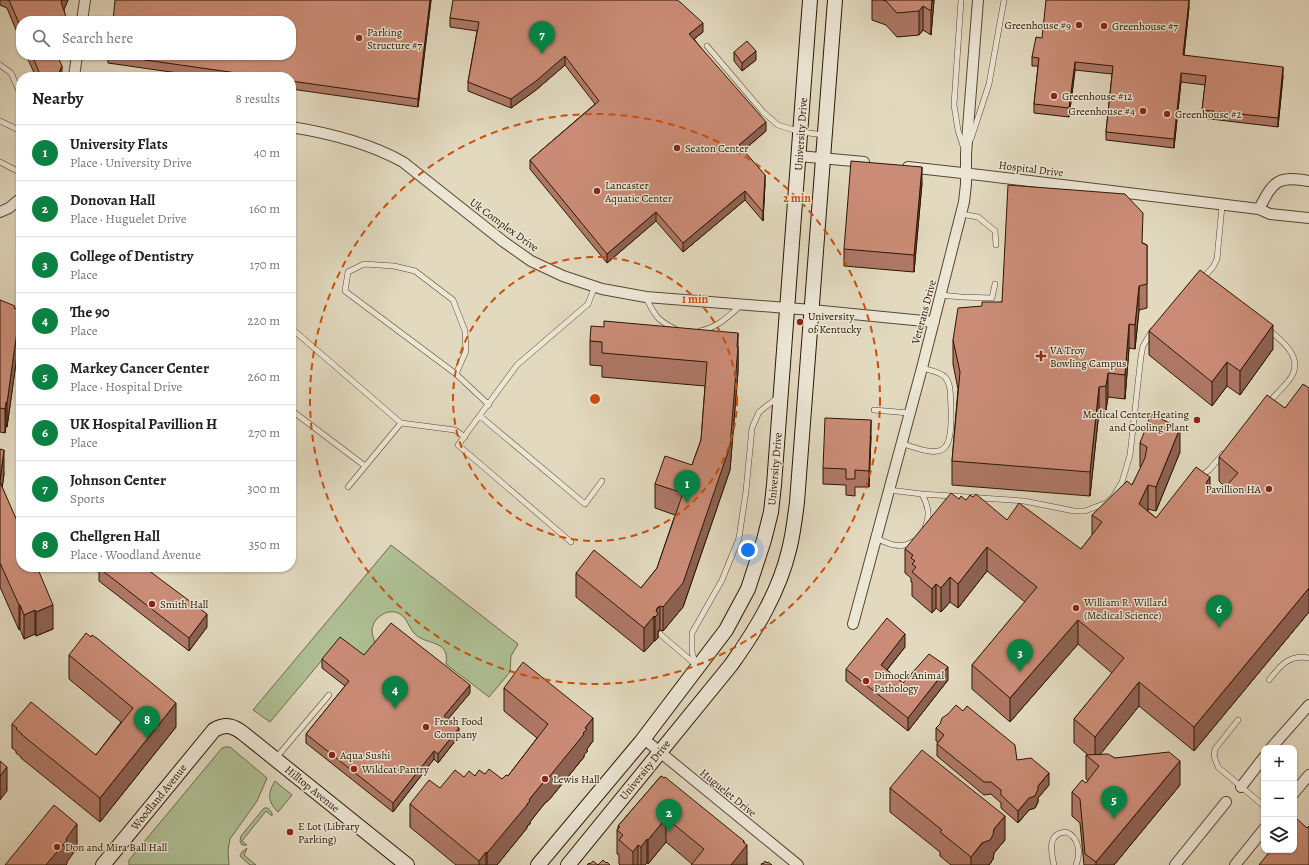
<!DOCTYPE html>
<html lang="en">
<head>
<meta charset="utf-8">
<style>
  :root { --surface:#fff; --page:#f2f2f2; --text:#222; --muted:#767676; --line:#e0e0e0; --accent:#0b8043 }
  body { margin:0; font-family:Alegreya,serif; background:var(--page); color:var(--text) }
  .controls { position:absolute; right:12px; bottom:12px; display:grid; overflow:hidden; border-radius:8px; box-shadow:0 1px 3px #0004 }
  .controls button { width:36px; height:36px; display:grid; place-items:center; padding:0; border:0; border-bottom:1px solid var(--line); background:var(--surface); color:var(--text); font:20px sans-serif }
  .you { position:absolute; left:748px; top:550px; width:14px; height:14px; margin:-10px; border:3px solid #fff; border-radius:50%; background:#1a73e8; box-shadow:0 0 0 6px #1a73e833 }
  .badge { display:grid; place-items:center; width:26px; height:26px; border-radius:50%; background:var(--accent); color:#fff; font-size:13px; font-weight:700 }
  .pin { position:absolute; translate:-50% -33px; filter:drop-shadow(0 1px 2px #0008) }
  .pin::after { content:''; position:absolute; top:21px; width:14px; height:12px; background:inherit; clip-path:polygon(0 0,100% 0,50% 100%) }
  .list { margin:0; padding:0; list-style:none }
  h2 { display:flex; justify-content:space-between; align-items:center; height:52px; margin:0; padding:0 16px; font-size:17px }
  h2 small { font-size:13px; font-weight:400; color:var(--muted) }
  .list li { display:grid; grid-template-columns:26px 1fr auto; gap:12px; align-items:center; box-sizing:border-box; height:56px; padding:0 16px; border-top:1px solid var(--line) }
  .list b { display:block; font-size:15px; white-space:nowrap }
  .list p { margin:0; font-size:13px; white-space:nowrap; color:var(--muted) }
  .list em { font-size:13px; font-style:normal; color:var(--muted) }
  .icon { flex:none; width:22px; height:22px; fill:none; stroke:currentColor; stroke-width:2; stroke-linecap:round; stroke-linejoin:round }
  .map { position:relative; flex:none; width:1309px; height:865px; overflow:hidden }
  .search { position:absolute; background:var(--surface); box-shadow:0 1px 3px #0004; left:16px; top:16px; width:280px; height:44px; display:flex; align-items:center; gap:10px; box-sizing:border-box; padding:0 14px; border-radius:16px; color:var(--muted); font-size:15px }
  .panel { position:absolute; background:var(--surface); box-shadow:0 1px 3px #0004; left:16px; top:72px; width:280px; height:500px; border-radius:16px }
  .map>svg:first-child { display:block }
  .green { fill:#afc095; stroke:#6d6b4c }
  .lines { fill:none; stroke-linecap:round; stroke-linejoin:round }
  .lane-casing { stroke:#594731; stroke-width:6 }
  .street-casing { stroke:#594731; stroke-width:12 }
  .secondary-casing { stroke:#2b1602; stroke-width:16 }
  .lane { stroke:#ece6d5; stroke-width:5 }
  .street { stroke:#ece6d5; stroke-width:10 }
  .secondary { stroke:#ece6d5; stroke-width:14 }
  .wall { fill:#af7866; stroke:#2b1602 }
  .shaded-wall { fill:#8e6253; stroke:#2b1602 }
  .building { fill:#cb8c77; stroke:#2b1602 }
  .ring { fill:none; stroke:#cc4f0a; stroke-width:2; stroke-dasharray:7 5 }
  .poi-dot { fill:#8f2418; stroke:#ece6d5; stroke-width:1.5 }
  .labels { text-anchor:middle; dominant-baseline:central; stroke-width:3; stroke-linejoin:round; paint-order:stroke }
  .poi-label { font-size:11px; fill:#2b1602; stroke:#ece6d5; text-anchor:start }
  .street-label { font-size:11px; fill:#2b1602; stroke:#ece6d5 }
  .centre { fill:#cc4f0a; stroke:#ece6d5; stroke-width:2 }
  .ring-label { font-size:12px; text-anchor:middle; font-weight:bold; fill:#cc4f0a; stroke:#ece6d5; stroke-width:3; stroke-linejoin:round; paint-order:stroke }
</style>
</head>
<body>
<div class="map">
<svg width="1309" height="865" viewBox="0 0 1309 865">
  <rect width="100%" height="100%" fill="#e2d9bf"/>
  <filter id="stains"><feTurbulence type="fractalNoise" baseFrequency=".005" numOctaves="4"/><feColorMatrix values="0 0 0 0 .2 0 0 0 0 .09 0 0 0 0 .02 0 0 0 .5 -.17"/></filter>
  <radialGradient id="worn" r=".72"><stop offset=".6" stop-color="#630" stop-opacity="0"/><stop offset="1" stop-color="#630" stop-opacity=".3"/></radialGradient>
  <path class="green" d="M391,545l127,99 -7,12 -1,16 -21,25 -43,-33c4,-25 -19,-18 -31,-30 -6,-6 -8,-16 -15,-20 -11,-7 -27,3 -28,16 0,5 2,10 4,15l-14,13 -23,-18 -69,82 -17,-12z
    M225,747h5l37,31 -10,23 -27,38 -2,11 1,15h-100v-5l93,-112z
    M275,781l17,14 -14,17c-10,-10 -11,-18 -3,-31z
    M264,808h4l4,5v3l-6,-5 -24,30 5,4h-5l-2,-4 1,-5z
    M247,848l-3,7 12,10h-6l-10,-9 2,-4z"/>
  <g class="lines">
    <defs>
      <path id="lane" d="M961,0l-7,105 4,25 6,19
        M707,46l56,66 15,13 23,7 23,3
        M0,65l11,8 9,20
        M0,121l21,10
        M971,139l18,-55 15,-84
        M0,162l21,11
        M961,214l17,3 17,14 1,14
        M1202,279l11,-12 4,-8 5,-53
        M941,295l20,2 31,1 3,-14
        M646,298c10,19 11,22 31,32
        M291,328l110,95 -53,64
        M700,331c18,-4 28,-14 41,-26
        M456,374l-111,-83 3,-19 16,-8 30,2 21,5 38,29 12,31 1,20 -10,23 33,31
        M1268,403c8,-9 20,-19 25,-29 8,-19 -12,-34 -24,-44
        M291,410l74,56
        M874,410l35,3
        M480,416l105,88 17,-23
        M401,423l54,7 10,7
        M901,443c44,16 51,12 50,-35 -1,-10 1,-23 -6,-31 -5,-5 -16,-7 -23,-9
        M1201,476l8,-6 14,-16
        M889,490l33,4 102,7 50,10h11l21,-8 7,-6 9,-15 8,-27 11,-99 2,-10 9,-15
        M922,494c6,11 9,22 3,33
        M876,538c12,6 25,12 38,3
        M571,542l-113,-97 59,-80 71,-61 7,-18
        M660,634l35,30
        M695,663l-3,-11v-19l30,-53 17,-42 7,-47 6,-63 7,-16 18,-14
        M1269,680c11,-14 20,-26 40,-22
        M1238,720l-23,29 -1,7 4,11 46,39
        M276,758l53,-63
        M1054,865c-3,-13 -7,-32 12,-33 13,5 15,21 10,33"/>
      <path id="street" d="M82,21l3,-21
        M74,77l3,-22
        M291,127c38,6 78,16 112,35l101,80 27,19 32,15 39,13 44,8 166,13 122,12
        M799,156l65,6
        M908,167l72,8 279,34
        M1309,181c-32,-6 -36,1 -50,28l11,5 39,4
        M0,212l9,-4 12,-10
        M853,624l69,-256 42,-166 2,-18v-30l12,-154
        M644,739l154,126
        M1271,748l38,-43
        M1241,787l23,-30
        M1294,793l15,-18
        M1175,865l51,-63
        M1235,865l29,-36"/>
      <path id="secondary" d="M103,865l111,-135c12,-7 20,-4 30,4l163,131
        M538,865l103,-123 85,-112 22,-41 16,-49 7,-28 3,-27 36,-485
        M568,865l163,-200c25,-35 48,-73 58,-115 4,-15 6,-32 8,-48l38,-502"/>
    </defs>
    <use href="#lane" class="lane-casing"/>
    <use href="#street" class="street-casing"/>
    <use href="#secondary" class="secondary-casing"/>
    <use href="#lane" class="lane"/>
    <use href="#street" class="street"/>
    <use href="#secondary" class="secondary"/>
  </g>
  <path class="wall" d="M0,0h68l-4,9 2,12h-45v21l-14,-34 -7,-3z
    M431,0l-13,107 -127,-18v-12h-85l-98,-14v-8z
    M872,0h62l-3,35 -8,-5 -4,5 -22,2 -11,-12 -14,-5z
    M1189,7l-5,48 99,21 -5,51 -76,-9v-8l3,-25 -24,-3 -7,66 -68,-8v-8l6,-58 -37,-4 -6,47 -35,-4v-9l4,-38h-6v-9l10,-19z
    M450,18l253,14 -9,7 72,92 -22,19 21,34 -2,37 -18,-21 -62,52 -27,-31 -49,42 -77,-94v-9l65,-56 -30,-39 -29,25 -25,18 -43,-17v-9l9,-51 -27,-4z
    M734,52l22,8 -14,11 -8,-10z
    M26,55h31l5,22h-26z
    M922,183l-8,89 -70,-6v-17z
    M1143,243l4,2v63l-8,2 -4,39 -6,-1 -4,51 -17,-2 -2,13 -7,1 -9,85 -138,-11v-24l6,-72 -5,-25v-24l29,-34 20,-4z
    M0,300l15,8 5,26 -13,93 -1,-1 -1,7 -5,-1z
    M1149,331l124,18 -33,46 -13,-9 -15,20 -63,-51z
    M590,341l148,6v24l-8,99 -47,137 -20,24 -3,-1 -2,1v7l-3,3h-1l-10,11 -68,-55v-24l65,15 16,-20 18,-53 -20,-7v-24l37,-19 9,-25 4,-54 -103,-9v-11l-12,-1z
    M1309,388v224l-115,139 -55,-45 -39,48 15,4 65,27 -66,80h-30l-4,-42 -8,-7v-24l14,-9 2,-2 -2,-2v-24h2l-14,-12v-24l38,-46 -34,-29 -68,78 -38,-33v-24l53,-63 -38,-31 -29,37 -8,-6 -9,10 -5,-4 -4,5 -20,-17v-14h-1v-4l-6,-5v-24l54,-50 7,1 7,-3 34,23 74,29 11,-14v-20l40,-30 9,-17 -1,-1v-24l40,9 -24,59 -8,-2v2l8,7 54,-32 9,8 6,-7 -6,-6v-24l66,-49z
    M871,436l-2,51h-14v9l-9,-1v-10l-23,-1v-16z
    M0,449l4,25 -2,13 51,142 -17,7 -1,-2 -11,5 -4,-10 -1,1 -19,-43z
    M95,567h49l63,60 -18,24 -90,-70v-11z
    M905,647l-18,23 16,13 45,-3 -40,51 -62,-50v-12z
    M69,655l107,72 -76,95 -79,-64v-1l-5,-4v-2l-4,-3v-24l84,31 25,-33 -52,-43z
    M364,655l106,38 -22,26 11,17 -21,27 -4,-4 -41,53 -87,-69v-9l39,-48 -23,-18v-9z
    M504,688l89,53 -6,8v3l-3,3v2l-35,43 -4,3 -15,19v2l-3,2v2l-30,37h-41l-46,-38v-23l30,-16 24,-11 21,-3 17,5 6,-3 29,-38 -33,-27z
    M936,728l81,32 32,25 -11,13v4l-3,6 -6,2 -11,13 -17,-15v-5l-10,-9 -7,1 -47,-39v-12l1,-2 -2,-1z
    M661,776l83,67 3,22 -55,-1 -26,-22 -18,22 -1,-1 -2,2h-25l-1,-1v-9l-2,-1v-24l1,-2v-2z
    M890,788l115,52 -11,13 -1,6 -3,5 -2,1h-37l-11,-9v-4l-50,-40z"/>
  <path class="shaded-wall" d="M62,0h6l-7,16v-14z
    M430,0h1l-13,107v-8z
    M932,0h2l-3,35v-24z
    M1189,0v7l-6,57v-9z
    M923,6v24l-4,5v-24z
    M703,23v9l-14,11v-9z
    M756,51v9l-14,11v-8z
    M565,56v9l-29,25 -25,18v-9z
    M1075,62v8l-6,47v-9z
    M62,66v11h-5z
    M1283,67v9l-5,51v-9z
    M1181,73v9l-7,66v-9z
    M766,122v9l-27,23v-9z
    M922,167v16l-8,89v-17z
    M765,175v9l-2,37v-9z
    M745,191v9l-62,52v-9z
    M656,212v9l-49,42v-9z
    M1139,286v24l-4,39v-24z
    M20,310v24l-13,93v-24z
    M1129,324v24l-4,51v-24z
    M1273,325v24l-33,46v-24z
    M738,333v38l-8,99 -47,137 -20,24v-24l74,-260z
    M1227,362v24l-15,20v-24z
    M1108,373v24l-2,13v-24z
    M1099,387v24l-9,85v-24z
    M6,402v24l-1,7v-24z
    M871,420v16l-2,51v-16z
    M1180,428v24l-24,59v-24z
    M4,450v24l-4,30v-24z
    M1210,477v24l-4,-18z
    M1148,485v24l-9,19v-24z
    M987,547v24l-29,37v-24z
    M950,577v25l-9,10v-24z
    M936,584v24l-4,5v-24z
    M1309,588v24l-115,139v-24z
    M20,605v24l-1,1v-25z
    M53,605v24l-17,7v-24z
    M660,606v24l-2,1v7l-3,3v-24l2,-9z
    M35,610v24l-11,5v-24z
    M207,614v13l-18,24v-13z
    M654,616v25l-10,11v-24z
    M1078,620v24l-68,78v-24z
    M905,634v13l-24,30v-12z
    M948,667v13l-40,51v-13z
    M1139,682v24l-44,55v-24z
    M470,685v8l-26,31v-8z
    M176,703v24l-76,95v-24z
    M593,718v23l-6,8v3l-3,3v2l-35,43 -4,3 -15,19v2l-3,2v2l-30,37h-10v-12l40,-49 2,-4z
    M459,728v8l-21,27v-9z
    M434,751v8l-41,53v-9z
    M1180,761v24l-66,80h-18v-3z
    M7,767v24l-7,9v-24z
    M1049,773v12l-11,13v4l-3,6 -6,2 -11,13v-12z
    M1005,816v24l-11,13 -1,6 -3,5 -2,1h-17v-8z
    M666,818v24l-18,22v-24z
    M77,824v24l-10,14v2l-1,1h-20z
    M647,839v24l-2,2h-4v-18z
    M744,841v7l3,-3v20h-16z
    M638,845v20h-5v-13z
    M486,852v13h-7v-4z"/>
  <path class="building" d="M9,0h53l-1,2 5,15 -1,4h-44v7z
    M115,0h315l-12,99 -127,-18v-4h-26l-155,-22h181v-34h-178z
    M453,0h224l3,2 23,21 -14,11 77,88 -27,23 26,30 -2,37 -18,-21 -62,52 -27,-31 -49,42 -77,-94 69,-59 -34,-45 -29,25 -25,18 -43,-17 11,-60 -29,-4z
    M883,0h49l-1,11 -8,-5 -4,5 -22,2 -11,-12z
    M1046,0h143l-6,55 100,12 -5,51 -76,-8 4,-34 -25,-3 -7,66 -68,-7 7,-66 -38,-4 -6,46 -35,-4 5,-46 -7,-1 4,-20 6,1z
    M747,41l9,10 -14,12 -8,-11z
    M32,55h25l5,11 -5,11h-16z
    M851,161l71,6 -8,88 -70,-6z
    M1008,185l117,9 18,19 -1,30 5,2v39l-8,2 -4,39 -6,-1 -4,51 -17,-2 -2,13 -7,1 -9,85 -138,-11 8,-89 -7,-32 5,-32 24,-2v-4h20z
    M1200,270l73,55 -33,46 -13,-9 -15,20 -63,-51z
    M0,300l15,6 -1,2 6,2 -13,93 -1,-1 -1,7 -5,-1z
    M604,321l134,12 -1,14h1l-8,99 -47,137 -20,24 -3,-1 -3,2 -1,3 2,3 -3,3 -1,-1 -10,12 -68,-55 18,-23 47,38 16,-20 26,-75 -28,-9 10,-28 27,9 9,-25 6,-78 -105,-9v-11l-12,-1 1,-15 13,1z
    M1303,384l6,4v200l-115,139 -55,-45 -44,55 -21,-18 50,-61 -46,-38 -68,78 -38,-33 65,-78 -50,-40 -29,37 -8,-7 -9,11 -5,-4 -4,5 -20,-17 4,-5 -4,-3 3,-3 -4,-3 2,-3 -8,-6 46,-56 8,6 2,-3 5,4 4,-5 3,2 3,-3 31,26 12,-17 62,46 21,-27 -10,-7 35,-34 5,4 13,-27 2,-11 -7,-4 11,-29 29,14 -24,59 -8,-2 -9,19 17,14 40,-51 14,10 -4,6 13,11 19,-21 -19,-16 48,-62 18,13z
    M825,418l46,2 -2,51 -14,-1v9h-9v-10l-23,-1z
    M0,449l4,1 -4,30z
    M0,482l21,48v37h16l16,38 -17,7 -1,-2 -11,5 -4,-10h-1l-19,-42z
    M100,567h44l63,47 -18,24 -90,-70z
    M887,618l18,16 -24,31 22,18 26,-29 19,13 -40,51 -62,-49z
    M391,623l79,62 -26,31 15,12 -21,26 -4,-3 -41,52 -87,-69 43,-53 -27,-22 18,-22 24,18z
    M86,633l5,4 1,-2 6,4 78,64 -76,95 -79,-64h1l-6,-5 1,-1 -5,-4 19,-22 65,53 37,-47 -64,-53z
    M523,662l70,56 -8,10 2,1 -4,4 1,1 -35,43 -4,3 -16,20 1,1 -3,3v1l-40,48 -1,-1 -7,9 -69,-57 19,-24 11,8 15,-18 9,7 5,-6 6,5 4,-6 6,4 4,-5 13,10 4,-4 2,1 40,-52 -44,-36z
    M956,705l7,6 4,-5 48,39 2,15 14,-2 18,15 -11,13v3l-3,7 -6,2 -11,13 -17,-16v-5l-10,-8h-7l-47,-38 7,-9 -8,-7 4,-4 2,-6 6,-4z
    M922,750l83,66 -11,13 -1,6 -3,5 -8,3 -11,14 -31,-25 2,-2 -52,-42z
    M1169,752l11,9 -84,101 -11,-8 -5,-55 -8,-7 10,-12 4,3 13,-17 -13,-11 22,-1 7,4z
    M0,761l7,6 -7,9z
    M661,776l3,2 1,-1 79,64 -1,1 4,3 -16,20h-40l13,-16 -38,-31 -18,22 -1,-1 -6,8 -3,-2 -5,7 -14,-12 4,-5 -6,-5 3,-3 -2,-1z
    M54,805l23,19 -11,15 1,1 -21,25h-41z
    M1297,819l10,9 2,-2v39h-50l12,-15h23v-28z
    M603,860l3,3 1,-1 3,3h-12z
    M593,861l5,4h-11l2,-2 1,1z
    M765,861l2,2 1,-1 4,3h-11l1,-2 1,1z"/>
  <g class="ring">
    <circle cx="595" cy="399" r="142"/>
    <circle cx="595" cy="399" r="285"/>
  </g>
  <g class="poi-dot">
    <circle cx="1079" cy="25" r="4"/>
    <circle cx="1104" cy="26" r="4"/>
    <circle cx="359" cy="38" r="4"/>
    <circle cx="1054" cy="96" r="4"/>
    <circle cx="1143" cy="111" r="4"/>
    <circle cx="1167" cy="114" r="4"/>
    <circle cx="677" cy="148" r="4"/>
    <circle cx="597" cy="191" r="4"/>
    <circle cx="800" cy="322" r="4"/>
    <path d="M1039 350h4v4h4v4h-4v4h-4v-4h-4v-4h4z"/>
    <circle cx="1197" cy="420" r="4"/>
    <circle cx="1269" cy="489" r="4"/>
    <circle cx="152" cy="604" r="4"/>
    <circle cx="1076" cy="608" r="4"/>
    <circle cx="866" cy="681" r="4"/>
    <circle cx="426" cy="727" r="4"/>
    <circle cx="332" cy="755" r="4"/>
    <circle cx="354" cy="769" r="4"/>
    <circle cx="545" cy="779" r="4"/>
    <circle cx="290" cy="832" r="4"/>
    <circle cx="57" cy="847" r="4"/>
  </g>
  <g class="labels">
    <g class="poi-label">
      <text x="1071" y="25" text-anchor="end">Greenhouse #9</text>
      <text x="1112" y="26">Greenhouse #7</text>
      <text x="367" y="32">Parking<tspan x="367" dy="13">Structure #7</tspan></text>
      <text x="1062" y="96">Greenhouse #12</text>
      <text x="1135" y="111" text-anchor="end">Greenhouse #4</text>
      <text x="1175" y="114">Greenhouse #2</text>
      <text x="685" y="148">Seaton Center</text>
      <text x="605" y="185">Lancaster<tspan x="605" dy="13">Aquatic Center</tspan></text>
      <text x="808" y="316">University<tspan x="808" dy="13">of Kentucky</tspan></text>
      <text x="1050" y="350">VA Troy<tspan x="1050" dy="13">Bowling Campus</tspan></text>
      <text x="1189" y="414" text-anchor="end">Medical Center Heating<tspan x="1189" dy="13">and Cooling Plant</tspan></text>
      <text x="1261" y="489" text-anchor="end">Pavillion HA</text>
      <text x="1084" y="602">William R. Willard<tspan x="1084" dy="13">(Medical Science)</tspan></text>
      <text x="160" y="604">Smith Hall</text>
      <text x="874" y="675">Dimock Animal<tspan x="874" dy="13">Pathology</tspan></text>
      <text x="434" y="721">Fresh Food<tspan x="434" dy="13">Company</tspan></text>
      <text x="340" y="755">Aqua Sushi</text>
      <text x="362" y="769">Wildcat Pantry</text>
      <text x="553" y="779">Lewis Hall</text>
      <text x="298" y="826">E Lot (Library<tspan x="298" dy="13">Parking)</tspan></text>
      <text x="65" y="847">Don and Mira Ball Hall</text>
    </g>
    <g class="street-label">
      <text transform="translate(801 134) rotate(-86)">University Drive</text>
      <text transform="translate(1031 169) rotate(7)">Hospital Drive</text>
      <text transform="translate(504 225) rotate(36)">Uk Complex Drive</text>
      <text transform="translate(924 312) rotate(-75)">Veterans Drive</text>
      <text transform="translate(775 469) rotate(-85)">University Drive</text>
      <text transform="translate(645 770) rotate(-51)">University Drive</text>
      <text transform="translate(312 789) rotate(39)">Hilltop Avenue</text>
      <text transform="translate(728 793) rotate(39)">Huguelet Drive</text>
      <text transform="translate(159 797) rotate(-51)">Woodland Avenue</text>
    </g>
  </g>
  <circle cx="595" cy="399" r="6" class="centre"/>
  <g class="ring-label">
    <text x="797" y="202">2 min</text>
    <text x="695" y="303">1 min</text>
  </g>
  <rect width="100%" height="100%" filter="url(#stains)"/>
  <rect width="100%" height="100%" fill="url(#worn)"/>
</svg>
<div class="controls">
<button>+</button>
<button>−</button>
<button><svg class="icon" aria-label="layers" viewBox="0 0 24 24"><path d="M12 4l9 5-9 5-9-5zM3 14l9 5 9-5"/></svg></button>
</div>
<div class="you"></div>
<div class="pin badge" style="left:687px;top:503px">1</div>
<div class="pin badge" style="left:669px;top:832px">2</div>
<div class="pin badge" style="left:1020px;top:672px">3</div>
<div class="pin badge" style="left:395px;top:709px">4</div>
<div class="pin badge" style="left:1114px;top:819px">5</div>
<div class="pin badge" style="left:1219px;top:628px">6</div>
<div class="pin badge" style="left:542px;top:54px">7</div>
<div class="pin badge" style="left:147px;top:739px">8</div>
<div class="search"><svg class="icon" aria-label="search" viewBox="0 0 24 24"><circle cx="10" cy="10" r="6"/><path d="M15 15l6 6"/></svg>Search here</div>
<section class="panel">
<h2>Nearby<small>8 results</small></h2>
<ul class="list">
<li><span class="badge">1</span><div><b>University Flats</b><p>Place · University Drive</p></div><em>40 m</em></li>
<li><span class="badge">2</span><div><b>Donovan Hall</b><p>Place · Huguelet Drive</p></div><em>160 m</em></li>
<li><span class="badge">3</span><div><b>College of Dentistry</b><p>Place</p></div><em>170 m</em></li>
<li><span class="badge">4</span><div><b>The 90</b><p>Place</p></div><em>220 m</em></li>
<li><span class="badge">5</span><div><b>Markey Cancer Center</b><p>Place · Hospital Drive</p></div><em>260 m</em></li>
<li><span class="badge">6</span><div><b>UK Hospital Pavillion H</b><p>Place</p></div><em>270 m</em></li>
<li><span class="badge">7</span><div><b>Johnson Center</b><p>Sports</p></div><em>300 m</em></li>
<li><span class="badge">8</span><div><b>Chellgren Hall</b><p>Place · Woodland Avenue</p></div><em>350 m</em></li>
</ul>
</section>
</div>
</body>
</html>
